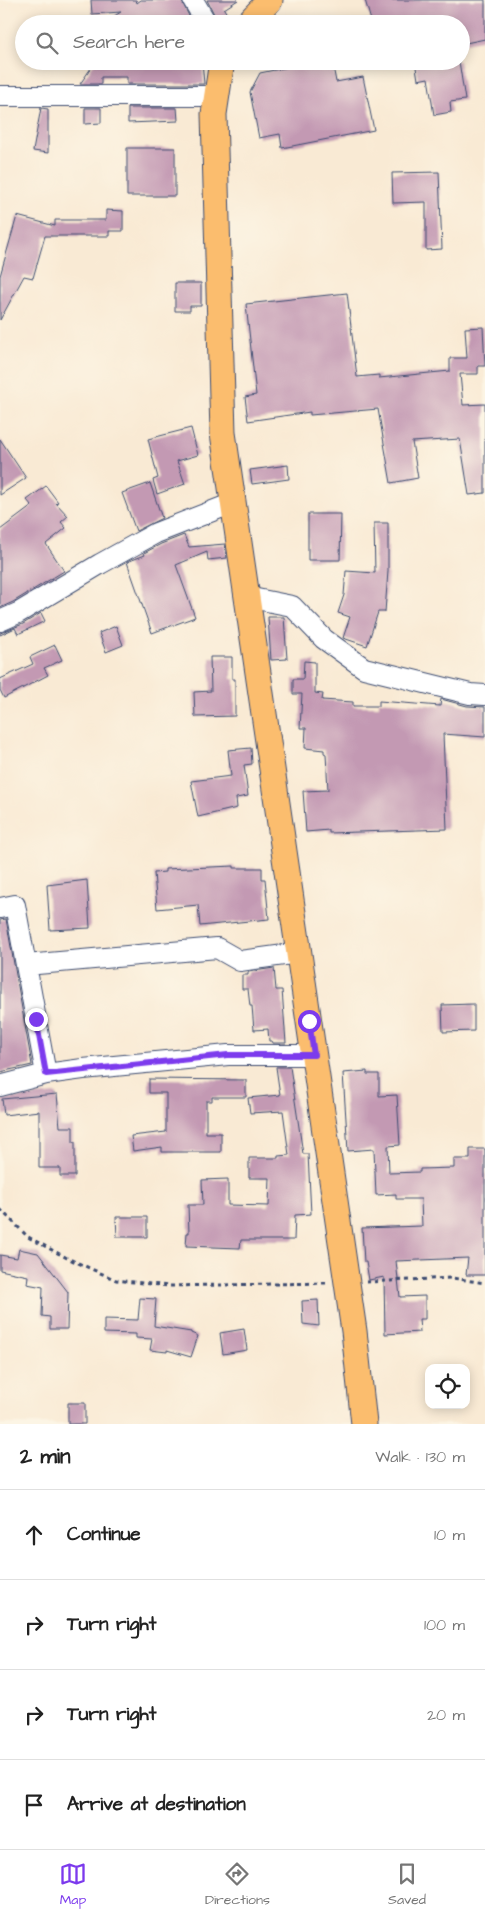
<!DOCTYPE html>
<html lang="en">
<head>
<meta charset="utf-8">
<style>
  :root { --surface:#fff; --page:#f6f6f6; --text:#222; --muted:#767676; --line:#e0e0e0; --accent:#7c3aed }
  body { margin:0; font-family:"Architects Daughter",sans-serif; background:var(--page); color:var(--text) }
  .controls { position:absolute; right:15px; bottom:15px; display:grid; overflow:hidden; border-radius:10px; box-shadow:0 2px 12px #0003 }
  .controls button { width:45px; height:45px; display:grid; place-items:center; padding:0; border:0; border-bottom:1px solid var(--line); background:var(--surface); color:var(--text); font:25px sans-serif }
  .stop { position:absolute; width:15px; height:15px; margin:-11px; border:4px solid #7c3aed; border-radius:50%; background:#fff }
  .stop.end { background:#7c3aed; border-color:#fff; box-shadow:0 1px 5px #0008 }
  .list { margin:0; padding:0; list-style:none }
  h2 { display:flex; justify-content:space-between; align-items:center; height:65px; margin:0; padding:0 20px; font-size:21px }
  h2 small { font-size:16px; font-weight:400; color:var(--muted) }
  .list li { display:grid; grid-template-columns:32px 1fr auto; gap:15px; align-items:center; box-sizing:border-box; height:90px; padding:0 20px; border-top:1px solid var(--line) }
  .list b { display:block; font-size:19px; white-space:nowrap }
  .list em { font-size:16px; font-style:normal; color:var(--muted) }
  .icon { flex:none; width:28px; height:28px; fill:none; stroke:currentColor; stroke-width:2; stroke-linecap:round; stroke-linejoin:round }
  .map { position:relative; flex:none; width:485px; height:1424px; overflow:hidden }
  .search { position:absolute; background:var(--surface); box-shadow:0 2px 12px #0003; left:15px; right:15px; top:15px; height:55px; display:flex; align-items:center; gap:12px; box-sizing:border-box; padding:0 18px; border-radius:28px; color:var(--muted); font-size:19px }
  .sheet { height:425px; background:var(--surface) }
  nav { display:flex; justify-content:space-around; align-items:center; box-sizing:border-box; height:70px; border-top:1px solid var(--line); background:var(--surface); font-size:14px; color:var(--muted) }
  nav a { display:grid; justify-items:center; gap:2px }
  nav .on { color:var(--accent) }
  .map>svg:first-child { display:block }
  .building { fill:#c399b3 }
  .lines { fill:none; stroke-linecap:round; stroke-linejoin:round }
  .minor-casing { stroke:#3c4b70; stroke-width:22 }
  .major-casing { stroke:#3c4b70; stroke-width:27 }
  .path { stroke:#3c4b70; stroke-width:3; stroke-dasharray:4 4; stroke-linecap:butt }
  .minor { stroke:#fff; stroke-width:20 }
  .major { stroke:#fbbd6e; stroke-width:25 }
  .route { stroke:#7c3aed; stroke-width:6 }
</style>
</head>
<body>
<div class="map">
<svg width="485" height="1424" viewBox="0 0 485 1424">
  <rect width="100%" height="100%" fill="#fcf5e5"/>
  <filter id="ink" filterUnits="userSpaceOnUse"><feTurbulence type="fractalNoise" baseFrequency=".02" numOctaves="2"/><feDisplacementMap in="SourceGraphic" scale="10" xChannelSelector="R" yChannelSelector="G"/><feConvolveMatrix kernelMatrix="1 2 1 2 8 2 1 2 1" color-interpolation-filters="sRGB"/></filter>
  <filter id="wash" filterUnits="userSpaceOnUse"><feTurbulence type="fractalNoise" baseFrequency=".0096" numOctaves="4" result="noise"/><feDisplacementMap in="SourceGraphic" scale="20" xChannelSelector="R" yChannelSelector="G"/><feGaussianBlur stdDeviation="1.12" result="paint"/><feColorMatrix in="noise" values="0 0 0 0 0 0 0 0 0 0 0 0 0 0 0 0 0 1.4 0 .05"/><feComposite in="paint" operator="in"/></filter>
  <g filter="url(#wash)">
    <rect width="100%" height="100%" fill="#f9ead4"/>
    <g id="blocks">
      <path class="building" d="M91,0h45l1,3 4,-3h40l12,24h-92l20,-12 -29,2z
        M207,0h31l-14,9 9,15h-14z
        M365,0h120v39l-24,5v-20h-89z
        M96,61h106l2,23h-77v-7h-26v7h-21z
        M318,61h14l4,21 27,-5 11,53 -92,18 -2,-14 -21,4 -9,-46 10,-19z
        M415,61h44l6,39 -15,2 1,10 -17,3 -6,-37 -10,2z
        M41,108l7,1v44l-15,-2z
        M85,108h16v15l-16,1z
        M128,108h49l1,13 -50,2z
        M127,148h48v48h-48z
        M439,172l3,77 -16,1v-48l-33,1 -1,-30z
        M106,210l17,1v20h-14v5h-64l-12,42 -9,-2 -24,44v-44l17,-60 38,10v-6h51z
        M175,283h26v23h-11v5h-15z
        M347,293l10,84 22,-2v3l71,-7v-13h17l-2,-30 18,-1 2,39h-7v8h-18l3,31 22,-1v89l-16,2 -9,-56 -48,3 6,36 -27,5 -13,-74 -68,6v-3l-62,9 -3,-24 11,-2 -10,-91z
        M191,428l7,27 -21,6 8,23 -28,10 -4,-14 5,-2 -10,-39z
        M0,439l26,39 -26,17z
        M288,465l1,14 -37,5 -2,-14z
        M150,483l12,35 -26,13 -14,-38z
        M46,486l12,16 -2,1 12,13 -7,6 5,6 -20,16 18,27 -51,31 -13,6v-78l32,-24 -5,-6z
        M308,514h33l-1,46h-32z
        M374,523h14v48l-3,41h-7l-11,34 -24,-8 7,-21 -12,-4 6,-18 2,-24 29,2z
        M184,535l5,12 36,-3 2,14 -19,2 -1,-8 -31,13 19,52 -43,16 -25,-71 18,-7 -1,-2 17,-9z
        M41,613l4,8 -27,13 -3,-6 -15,7v-2l23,-9z
        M268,617h16l3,42 -16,1z
        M116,626l7,19 -17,7 -7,-19z
        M55,645l7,15 -18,8 4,7 -44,23 -4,-8v-11l33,-15 -3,-7z
        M210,657h22v22h3v37l-40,1 -1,-25 17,-1z
        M304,661l11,1v31l8,1 -1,6 31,2v4h26v-5l61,5 1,-7 26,7 18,1v30l-42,-3 4,95 -118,4v-3l-23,2 -3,-41 25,-1 -2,-36 -2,-1v-3l-19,-2 1,-20h-6l2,-34h-9v-15h10z
        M251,748l1,16 -8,1 4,31 -12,2 1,10 -39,9 -7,-36 40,-5 -3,-26z
        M234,866v2h28v11h3l4,40 -69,7 -2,-21 -41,4 -3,-36 11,-1v-3z
        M87,880l3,48 -40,2 -3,-45z
        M6,919l26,146 -32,7v-152z
        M274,968l2,22h6l4,53h-13l-1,-2h-3l-1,-12 -14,1 -2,-24h-2l-2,-17h-6v-14h6v-3z
        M474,1004v27l-31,1 -1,-27z
        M276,1067h14l13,87h5l3,60 -16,1 -1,25h-53l-1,8 -54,-2 1,-13h2l-1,-28h15l-1,-25 26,-1v26l41,1 1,-28h-21v-20h29v-2l11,-1 -6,-44 -33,2 -2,-15 32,-3z
        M367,1071v3h12v22l18,-1 3,50 -12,1 1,27 31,-1v-3l34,-1v-9h16v-10h15v126h-19l2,-17 -72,3 4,36 25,-1v23h-6l1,13 -35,2 -1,-57 -15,3 -3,-18h-2l-2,-34 60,-2 -1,-27h-25v-5l-20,1 -2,-46 -26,2 -5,-78z
        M149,1079l97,1v17h-34v4h-6v32h15v19h-59v-5l-29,4 -2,-15 35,-4v-39h-17z
        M57,1094l3,33h13v15h2v34h-15v-8h-21v-57l-35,4 -2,-16z
        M116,1217h31v20h-30z
        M19,1249l19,4 30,39 -1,37h-17v-12l-8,-1 1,-29 -16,-3 1,-8 -28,-6v-15l17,3z
        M140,1298l16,1 -2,27 37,6v1l7,3 -7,21 -24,-7v2l-17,-2 2,-11 -16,-1v-4l-32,-1v-14l34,1z
        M318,1300l1,26 -16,-2 -1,-23z
        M244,1329l3,21 -24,4 -3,-21z
        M68,1403h17v21h-17z"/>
    </g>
  </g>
  <g filter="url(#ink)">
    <use href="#blocks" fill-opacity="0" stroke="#3c4b70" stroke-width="1"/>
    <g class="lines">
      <defs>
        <path id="minor" d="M193,0l14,24
          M0,96h216
          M247,597l45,9 32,33 40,29 106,26 15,1
          M0,621l18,-8 82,-49 56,-31 77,-30
          M0,908l15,-3 31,169
          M26,965l191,-17 23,13 59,-8
          M0,1086l46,-12 37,-5 145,-14h86"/>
        <path id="major" d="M247,24l23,-24
          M222,61l-8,53 9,319 131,898 10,93"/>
      </defs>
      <use href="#minor" class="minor-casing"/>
      <use href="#major" class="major-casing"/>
      <path class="path" d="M0,1209l28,28 39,21 49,22 52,6 159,-3
        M366,1282l86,-4 33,5"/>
      <use href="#minor" class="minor"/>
      <use href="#major" class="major"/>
    </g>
  </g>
  <g class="lines" filter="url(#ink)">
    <path class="route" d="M36,1019l10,55 182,-19h86l-5,-34"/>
  </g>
</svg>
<div class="controls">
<button><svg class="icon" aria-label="locate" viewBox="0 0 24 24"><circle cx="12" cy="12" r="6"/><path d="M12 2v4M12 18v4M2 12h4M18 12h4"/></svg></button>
</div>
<div class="stop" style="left:309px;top:1021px"></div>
<div class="stop end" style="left:36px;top:1019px"></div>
<div class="search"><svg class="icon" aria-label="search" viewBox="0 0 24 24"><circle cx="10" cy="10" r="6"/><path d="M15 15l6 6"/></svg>Search here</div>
</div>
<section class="sheet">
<h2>2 min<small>Walk · 130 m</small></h2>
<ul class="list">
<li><svg class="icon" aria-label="ahead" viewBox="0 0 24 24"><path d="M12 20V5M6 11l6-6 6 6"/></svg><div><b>Continue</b></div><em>10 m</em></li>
<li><svg class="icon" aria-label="right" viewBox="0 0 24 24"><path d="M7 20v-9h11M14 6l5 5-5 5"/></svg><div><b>Turn right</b></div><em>100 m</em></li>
<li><svg class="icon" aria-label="right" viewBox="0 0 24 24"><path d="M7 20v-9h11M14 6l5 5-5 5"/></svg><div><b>Turn right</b></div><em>20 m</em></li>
<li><svg class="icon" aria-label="arrive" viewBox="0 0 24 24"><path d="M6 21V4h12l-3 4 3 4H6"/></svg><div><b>Arrive at destination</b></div></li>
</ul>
</section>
<nav>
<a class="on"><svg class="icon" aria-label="map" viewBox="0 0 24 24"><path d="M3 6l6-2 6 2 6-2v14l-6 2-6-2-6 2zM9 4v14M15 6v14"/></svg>Map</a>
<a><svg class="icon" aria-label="directions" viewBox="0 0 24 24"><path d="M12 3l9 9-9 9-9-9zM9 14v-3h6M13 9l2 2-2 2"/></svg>Directions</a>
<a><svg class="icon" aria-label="saved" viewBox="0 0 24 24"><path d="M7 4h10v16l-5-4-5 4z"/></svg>Saved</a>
</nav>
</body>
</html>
